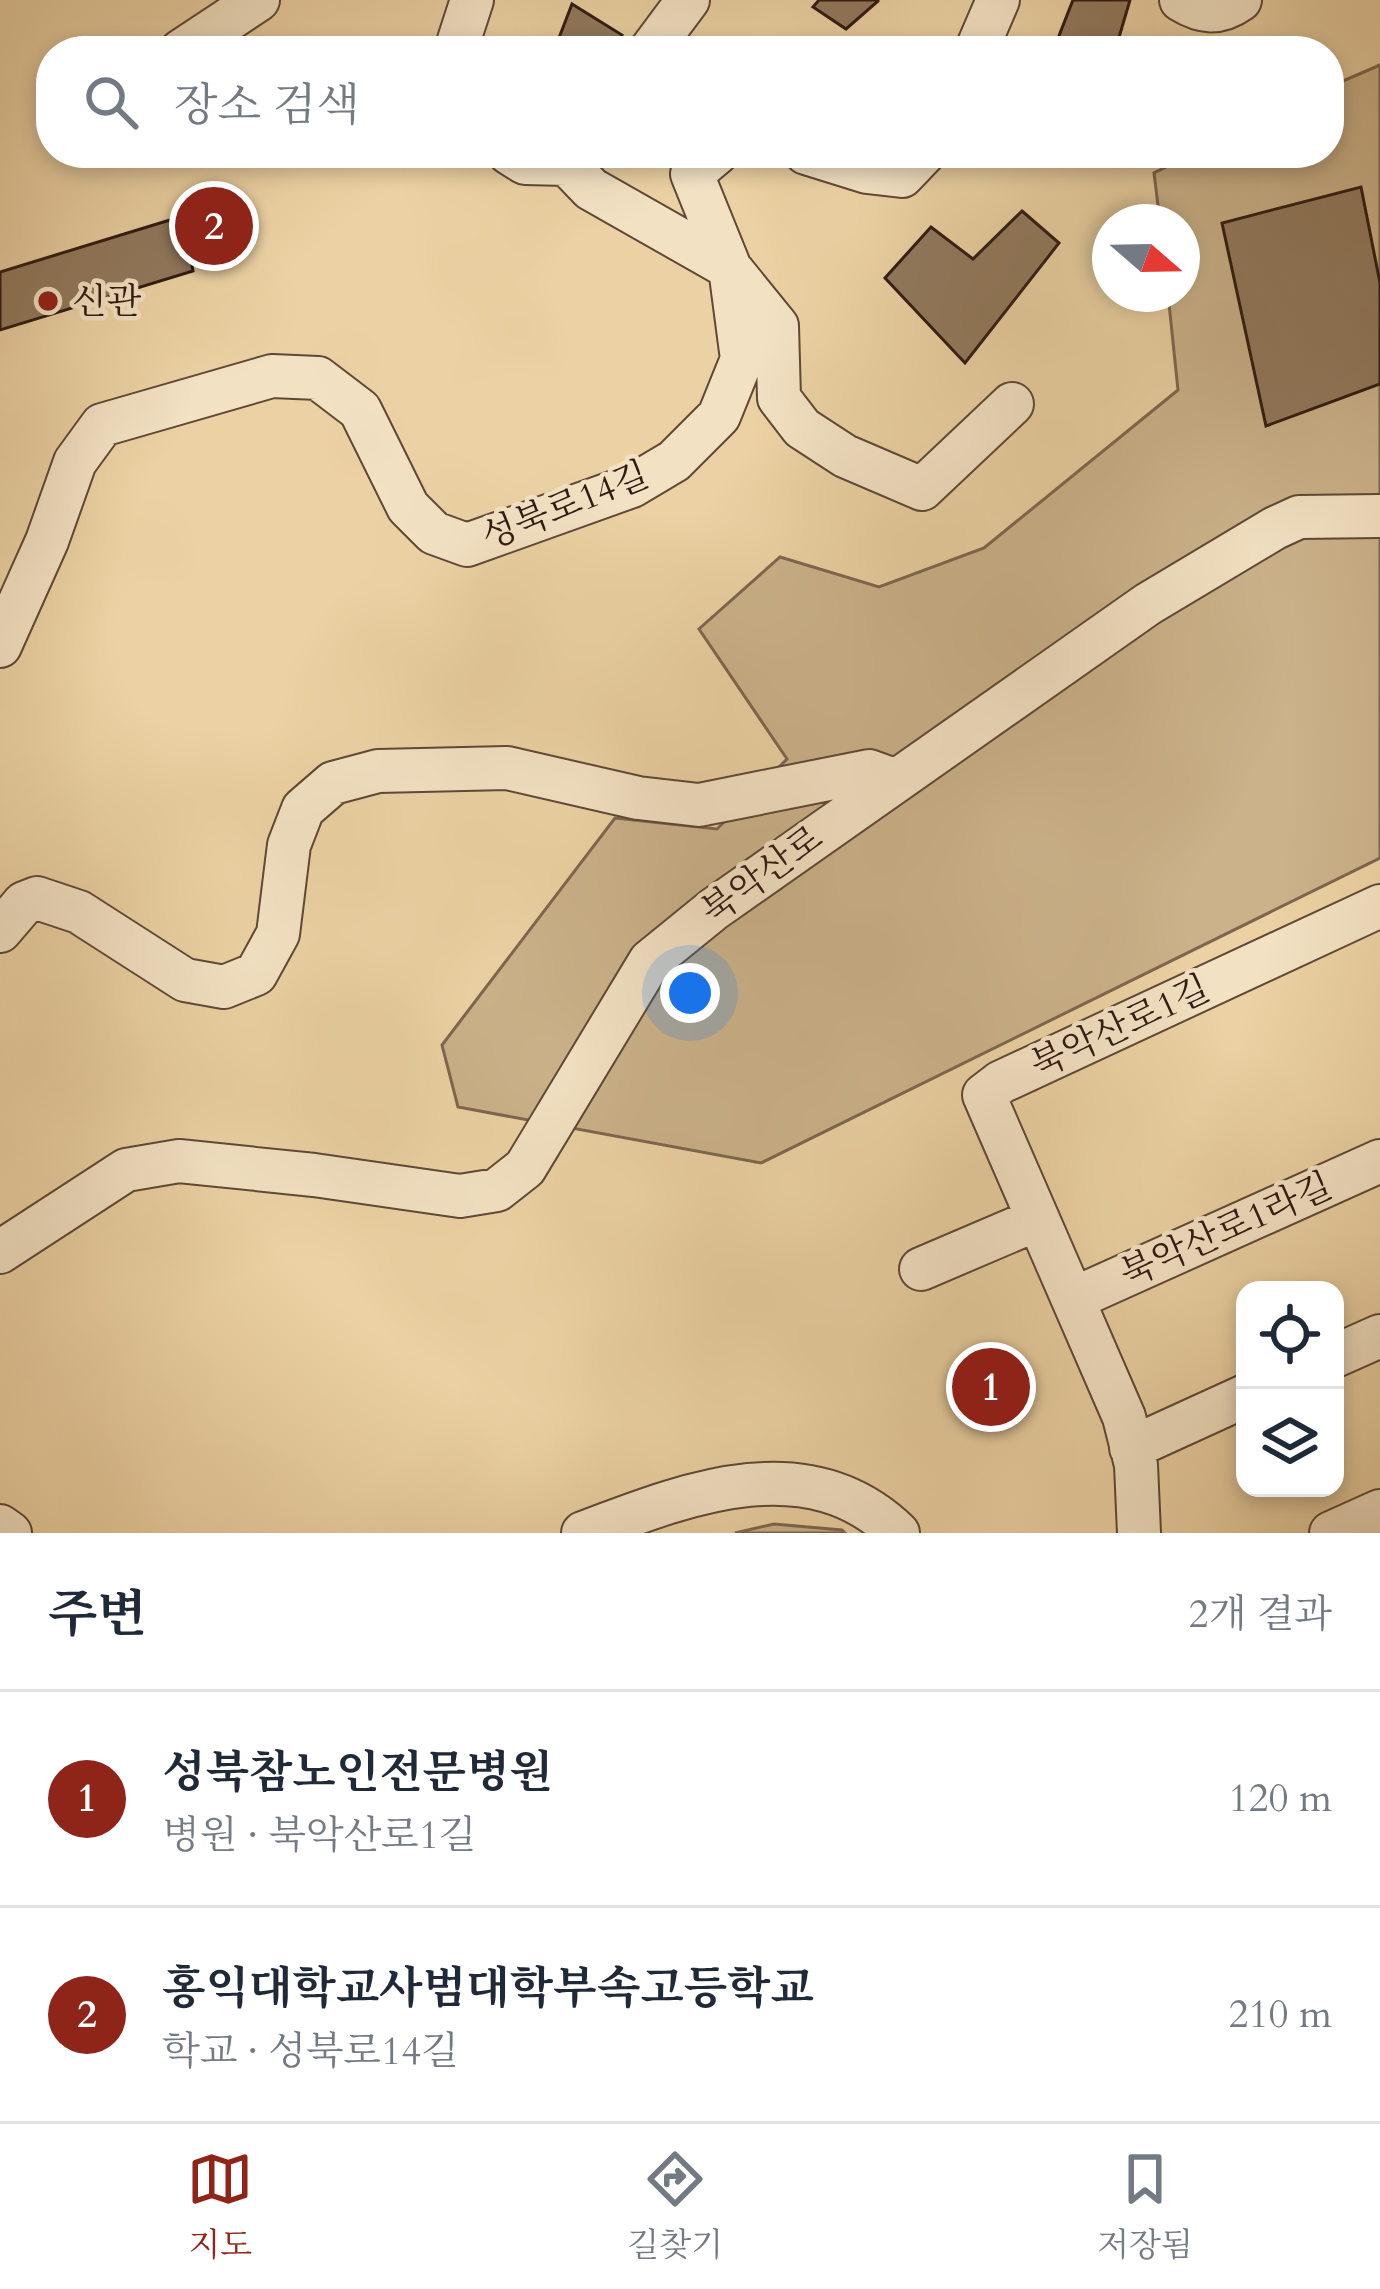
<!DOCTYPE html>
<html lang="ko">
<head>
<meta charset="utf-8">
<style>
  :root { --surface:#fff; --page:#f2f2f3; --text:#1f2937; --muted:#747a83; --line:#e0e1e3; --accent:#8f2418 }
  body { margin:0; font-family:Cardo,"Noto Serif KR",serif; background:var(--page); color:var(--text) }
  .controls { position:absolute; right:36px; bottom:36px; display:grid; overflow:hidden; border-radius:24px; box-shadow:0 6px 18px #0003 }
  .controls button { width:108px; height:108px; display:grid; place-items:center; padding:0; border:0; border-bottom:3px solid var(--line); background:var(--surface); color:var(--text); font:60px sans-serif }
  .compass { position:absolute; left:1092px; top:204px; width:108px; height:108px; border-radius:50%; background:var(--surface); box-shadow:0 6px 18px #0003; rotate:110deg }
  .you { position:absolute; left:690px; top:993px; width:42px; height:42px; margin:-30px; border:9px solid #fff; border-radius:50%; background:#1a73e8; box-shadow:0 0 0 18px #1a73e833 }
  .badge { display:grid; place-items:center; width:78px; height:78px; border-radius:50%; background:var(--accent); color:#fff; font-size:39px; font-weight:700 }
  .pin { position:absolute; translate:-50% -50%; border:6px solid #fff; box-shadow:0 3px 12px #0006 }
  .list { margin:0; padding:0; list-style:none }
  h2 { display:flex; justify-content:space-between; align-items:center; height:156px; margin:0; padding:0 48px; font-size:51px }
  h2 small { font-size:39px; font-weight:400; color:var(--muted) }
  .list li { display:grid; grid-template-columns:78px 1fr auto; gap:36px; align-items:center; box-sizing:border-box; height:216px; padding:0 48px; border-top:3px solid var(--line) }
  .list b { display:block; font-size:45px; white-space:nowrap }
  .list p { margin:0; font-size:39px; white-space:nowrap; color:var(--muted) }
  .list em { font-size:39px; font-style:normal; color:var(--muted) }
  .icon { flex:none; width:66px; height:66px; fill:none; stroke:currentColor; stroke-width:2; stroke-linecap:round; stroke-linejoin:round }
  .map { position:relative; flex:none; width:1380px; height:1533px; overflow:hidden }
  .search { position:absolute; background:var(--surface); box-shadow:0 6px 18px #0003; left:36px; right:36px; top:36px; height:132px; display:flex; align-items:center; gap:30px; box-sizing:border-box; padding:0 42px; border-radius:48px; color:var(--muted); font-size:45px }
  .sheet { height:588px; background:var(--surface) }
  nav { display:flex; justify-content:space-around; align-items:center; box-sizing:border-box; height:168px; border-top:3px solid var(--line); background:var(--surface); font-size:33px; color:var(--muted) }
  nav a { display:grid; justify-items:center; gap:6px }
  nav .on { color:var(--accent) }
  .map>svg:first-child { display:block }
  .green { fill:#cbb28a; stroke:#7e664e; stroke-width:3 }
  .building { fill:#91795d; stroke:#301a12; stroke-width:3 }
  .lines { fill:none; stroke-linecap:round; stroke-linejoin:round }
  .minor-casing { stroke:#5f4836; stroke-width:46 }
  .minor { stroke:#f2e1c3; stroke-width:42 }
  .poi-dot { fill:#8f2418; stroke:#f2e1c3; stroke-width:4.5 }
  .labels { text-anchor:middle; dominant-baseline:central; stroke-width:9; stroke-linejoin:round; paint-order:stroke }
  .poi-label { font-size:36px; fill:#301a12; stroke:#f2e1c3; text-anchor:start }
  .street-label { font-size:36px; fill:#301a12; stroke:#f2e1c3 }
</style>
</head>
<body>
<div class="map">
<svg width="1380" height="1533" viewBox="0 0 1380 1533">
  <rect width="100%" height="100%" fill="#ebd1a3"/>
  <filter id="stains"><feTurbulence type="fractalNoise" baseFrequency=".00167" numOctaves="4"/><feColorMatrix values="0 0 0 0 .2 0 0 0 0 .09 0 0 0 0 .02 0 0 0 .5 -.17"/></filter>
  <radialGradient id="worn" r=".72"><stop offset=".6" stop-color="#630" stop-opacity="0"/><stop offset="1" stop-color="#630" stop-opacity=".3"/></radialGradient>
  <path class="green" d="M1380,65v793l-619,305 -303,-56 -16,-62 173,-227 102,11 70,-70 -88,-130 81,-72 99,30 105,-39 194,-158 -10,-96h14v-72h-22l-6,-49 41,-20h134v-66z
    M774,1524l68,6 3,3h-110z"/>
  <path class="building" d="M819,0h59v1l-32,28 -33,-22z
    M1073,0h57l-15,51h-62z
    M572,4l50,31 -7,16h-61z
    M1361,187l19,96v101l-114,42 -44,-203z
    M1022,211l37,32 -94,120 -80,-85 46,-51 42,32z
    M183,216l10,55 -193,59v-58z"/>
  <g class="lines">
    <defs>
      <path id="minor" d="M1181,0c21,13 38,15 59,0
        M181,51l77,-51
        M460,51l-1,-11 13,-40
        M650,51l38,-51
        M976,51l22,-51
        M717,153l-25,21 38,94 47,58 2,72 23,30 43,28 77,33 90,-85
        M806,153l61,19 35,4 22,-23
        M0,646l47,-105 28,-79 27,-37 170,-49 46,2 42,32 48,97 26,26 33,12 165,-59 42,-25 45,-45 23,-57 -12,-91 -139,-79 -24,-25 -42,-1 -16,-10
        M0,931l24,-28 13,-5 42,14 106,68 39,7 32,-13 22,-40 11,-89 14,-36 30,-26 45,-12 129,-3 131,30 61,7 170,-34 25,9
        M0,1252l126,-82 53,-9 135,14 146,21 37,-6 28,-22 125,-207 64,-52 434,-305 127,-76 24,-11 81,-1
        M921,1269l117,-50
        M1073,1299l307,-138
        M1335,1356l45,-20
        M1131,1448l114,-52
        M0,1526l10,7
        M583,1533c103,-39 224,-88 315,0
        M1139,1533l-3,-68 -12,-48 -140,-322 17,-13 379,-176
        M1331,1533l49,-22"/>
    </defs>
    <use href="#minor" class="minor-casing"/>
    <use href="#minor" class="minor"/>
  </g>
  <circle class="poi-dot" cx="48" cy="301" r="12"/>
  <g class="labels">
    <g class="poi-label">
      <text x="72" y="301">신관</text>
    </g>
    <g class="street-label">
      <text transform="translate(565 506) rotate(-22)">성북로14길</text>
      <text transform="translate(762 875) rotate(-36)">북악산로</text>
      <text transform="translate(1120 1027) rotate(-25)">북악산로1길</text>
      <text transform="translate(1226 1230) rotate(-24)">북악산로1라길</text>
    </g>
  </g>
  <rect width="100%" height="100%" filter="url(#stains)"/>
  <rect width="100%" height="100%" fill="url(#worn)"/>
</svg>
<div class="controls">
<button><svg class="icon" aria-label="locate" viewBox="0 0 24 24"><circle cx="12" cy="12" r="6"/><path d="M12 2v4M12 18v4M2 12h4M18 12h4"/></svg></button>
<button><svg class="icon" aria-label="layers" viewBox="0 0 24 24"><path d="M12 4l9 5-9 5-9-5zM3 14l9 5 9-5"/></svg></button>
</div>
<svg class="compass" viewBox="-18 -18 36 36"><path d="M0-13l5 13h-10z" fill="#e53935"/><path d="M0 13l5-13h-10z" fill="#747a83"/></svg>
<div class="you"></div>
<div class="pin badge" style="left:991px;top:1387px">1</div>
<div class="pin badge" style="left:214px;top:226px">2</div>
<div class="search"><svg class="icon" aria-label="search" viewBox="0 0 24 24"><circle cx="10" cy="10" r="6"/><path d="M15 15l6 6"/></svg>장소 검색</div>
</div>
<section class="sheet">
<h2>주변<small>2개 결과</small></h2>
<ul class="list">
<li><span class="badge">1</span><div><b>성북참노인전문병원</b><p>병원 · 북악산로1길</p></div><em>120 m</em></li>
<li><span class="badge">2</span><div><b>홍익대학교사범대학부속고등학교</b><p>학교 · 성북로14길</p></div><em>210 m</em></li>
</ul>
</section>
<nav>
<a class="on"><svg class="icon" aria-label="map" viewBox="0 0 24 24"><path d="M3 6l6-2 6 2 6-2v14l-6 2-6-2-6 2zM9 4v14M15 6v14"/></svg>지도</a>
<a><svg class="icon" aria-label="directions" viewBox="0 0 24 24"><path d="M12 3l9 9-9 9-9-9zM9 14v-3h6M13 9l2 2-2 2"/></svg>길찾기</a>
<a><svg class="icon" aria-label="saved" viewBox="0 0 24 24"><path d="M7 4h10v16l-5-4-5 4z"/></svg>저장됨</a>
</nav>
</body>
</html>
